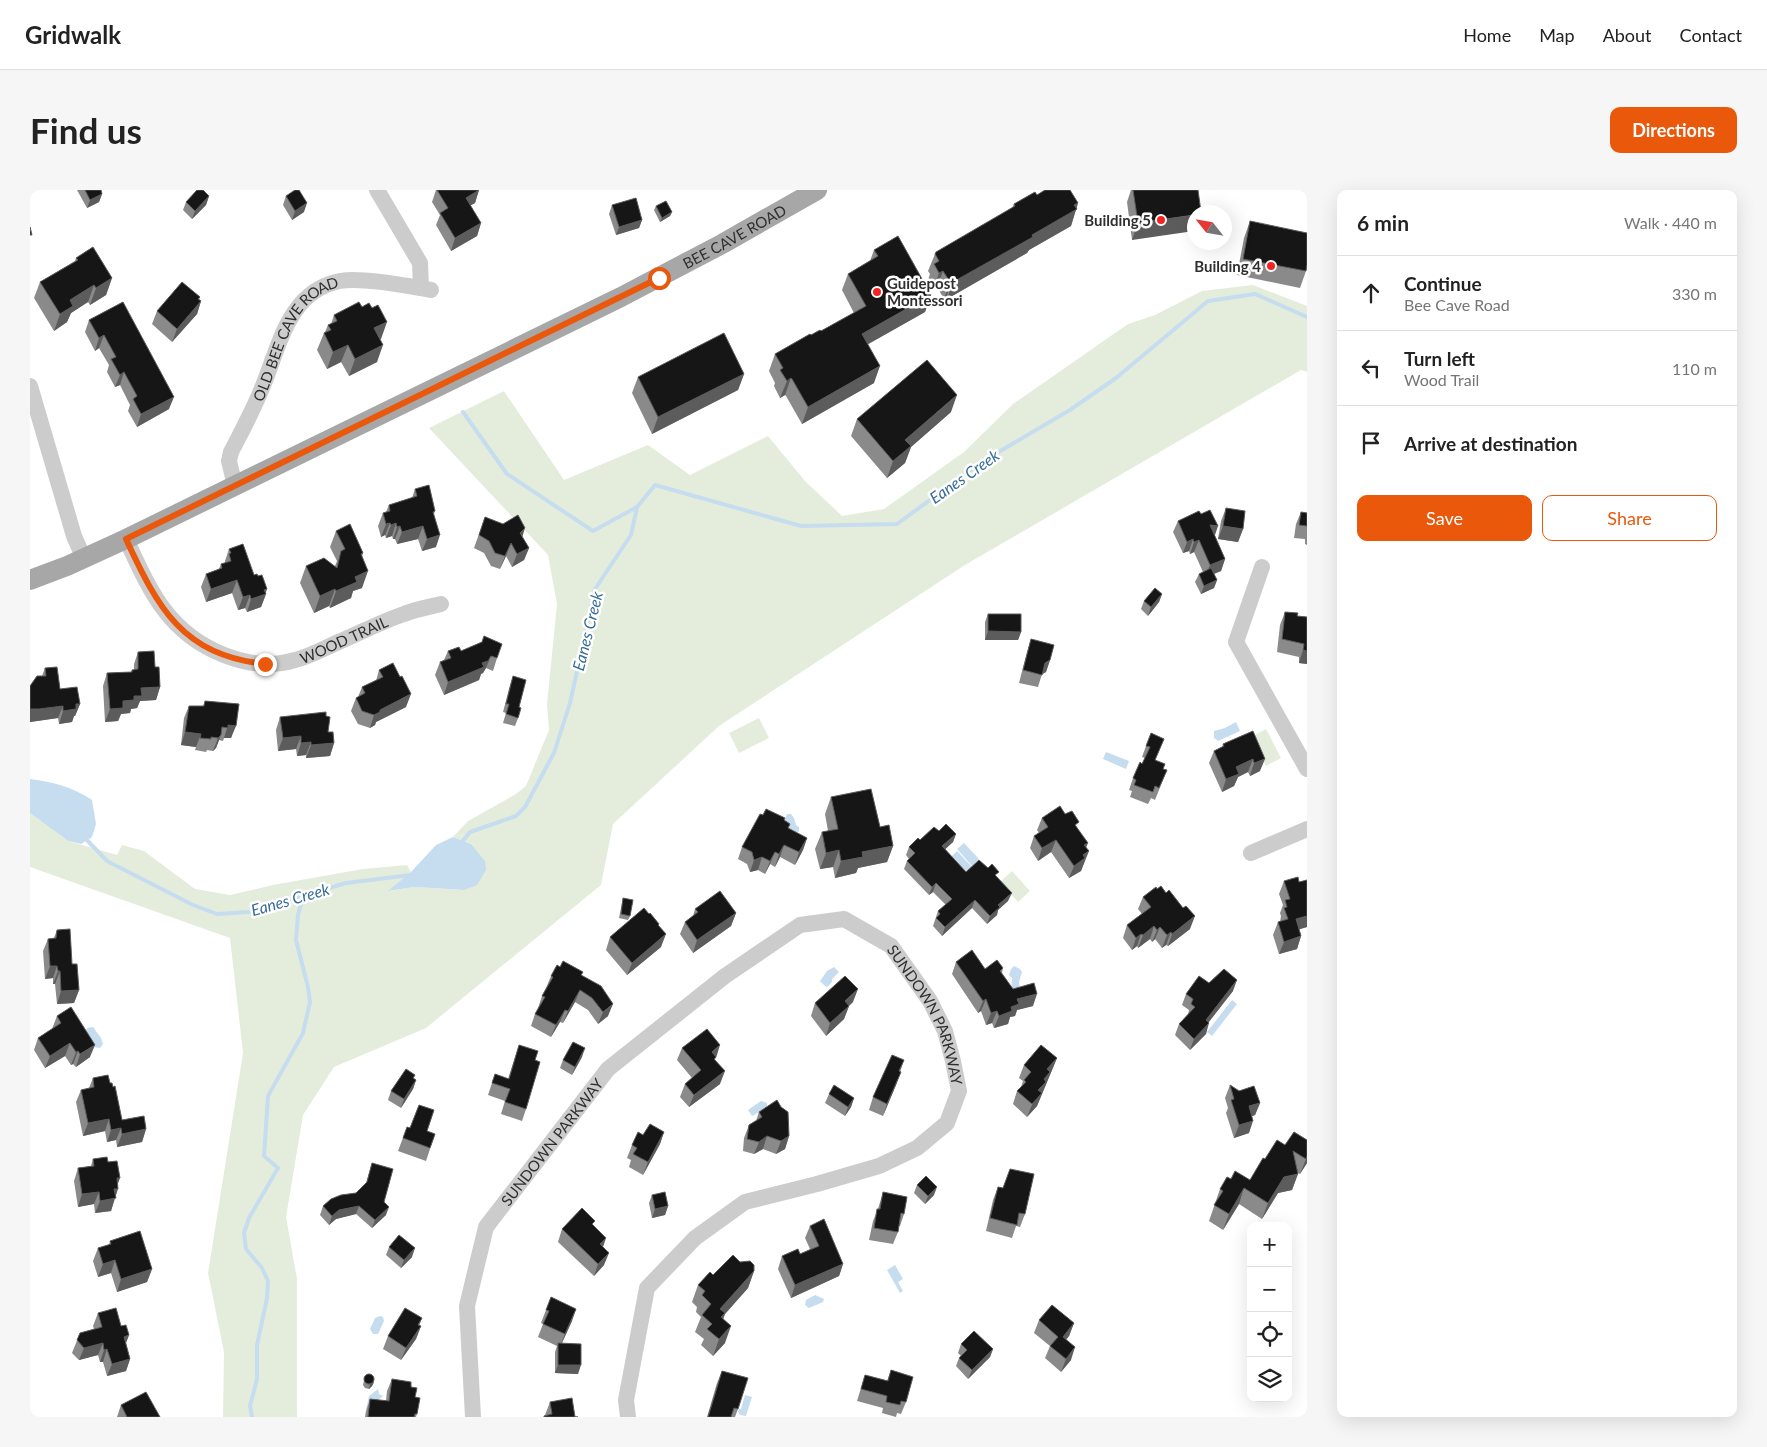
<!DOCTYPE html>
<html lang="en">
<head>
<meta charset="utf-8">
<style>
  :root { --surface:#fff; --page:#f6f6f6; --text:#222; --muted:#767676; --line:#e0e0e0; --accent:#ea580c }
  body { margin:0; font-family:Lato,sans-serif; background:var(--page); color:var(--text) }
  .controls { position:absolute; right:15px; bottom:15px; display:grid; overflow:hidden; border-radius:10px; box-shadow:0 5px 20px #0002 }
  .controls button { width:45px; height:45px; display:grid; place-items:center; padding:0; border:0; border-bottom:1px solid var(--line); background:var(--surface); color:var(--text); font:25px sans-serif }
  .compass { position:absolute; left:1157px; top:15px; width:45px; height:45px; border-radius:50%; background:var(--surface); box-shadow:0 5px 20px #0002; rotate:301deg }
  .stop { position:absolute; width:15px; height:15px; margin:-11px; border:4px solid #ea580c; border-radius:50%; background:#fff }
  .stop.end { background:#ea580c; border-color:#fff; box-shadow:0 1px 5px #0008 }
  .list { margin:0; padding:0; list-style:none }
  h2 { display:flex; justify-content:space-between; align-items:center; height:65px; margin:0; padding:0 20px; font-size:21px }
  h2 small { font-size:16px; font-weight:400; color:var(--muted) }
  .list li { display:grid; grid-template-columns:32px 1fr auto; gap:15px; align-items:center; box-sizing:border-box; height:75px; padding:0 20px; border-top:1px solid var(--line) }
  .list b { display:block; font-size:19px; white-space:nowrap }
  .list p { margin:0; font-size:16px; white-space:nowrap; color:var(--muted) }
  .list em { font-size:16px; font-style:normal; color:var(--muted) }
  .actions { display:flex; gap:10px; padding:15px 20px }
  .actions a { flex:1; padding:11px 0; border:1px solid var(--accent); border-radius:10px; text-align:center; font-size:18px; color:var(--accent) }
  .actions .main { background:var(--accent); color:#fff }
  .icon { flex:none; width:28px; height:28px; fill:none; stroke:currentColor; stroke-width:2; stroke-linecap:round; stroke-linejoin:round }
  .map { position:relative; flex:none; width:1277px; height:1227px; overflow:hidden; border-radius:10px }
  header { display:flex; align-items:center; gap:30px; box-sizing:border-box; height:70px; padding:0 25px; background:var(--surface); border-bottom:1px solid var(--line) }
  header strong { font-size:24px }
  nav { display:flex; gap:28px; margin-inline-start:auto; font-size:18px }
  .intro { display:flex; align-items:center; justify-content:space-between; box-sizing:border-box; height:120px; padding:0 30px }
  h1 { margin:0; font-size:35px }
  .button { padding:12px 22px; border-radius:10px; background:var(--accent); color:#fff; font-size:18px; font-weight:700 }
  main { display:flex; gap:30px; padding:0 30px }
  aside { flex:1; background:var(--surface); border-radius:10px; box-shadow:0 5px 20px #0002 }
  .map>svg:first-child { display:block }
  .green { fill:#e4eddb }
  .water { fill:#c6dcef }
  .lines { fill:none; stroke-linecap:round; stroke-linejoin:round }
  .stream { stroke:#c6dcef; stroke-width:4 }
  .minor { stroke:#ccc; stroke-width:16 }
  .major { stroke:#a7a7a7; stroke-width:20 }
  .wall { fill:#8a8a8a }
  .shaded-wall { fill:#5c5c5c }
  .building { fill:#161616; stroke:#5c5c5c }
  .route { stroke:#ea580c; stroke-width:6 }
  .poi-dot { fill:#f52223; stroke:#fff; stroke-width:2 }
  .labels { text-anchor:middle; dominant-baseline:central; stroke-width:5; stroke-linejoin:round; paint-order:stroke }
  .poi-label { font-size:15px; font-weight:bold; fill:#2f2f2f; stroke:#fff; text-anchor:end }
  .street-label { font-size:15px; fill:#2f2f2f; stroke:#fff }
  .water-label { font-size:16px; font-style:italic; fill:#356b99; stroke:#fff }
</style>
</head>
<body>
<header>
<strong>Gridwalk</strong>
<nav><a>Home</a><a>Map</a><a>About</a><a>Contact</a></nav>
</header>
<div class="intro"><h1>Find us</h1><a class="button">Directions</a></div>
<main>
<div class="map">
<svg width="1277" height="1227" viewBox="0 0 1277 1227">
  <rect width="100%" height="100%" fill="#fff"/>
  <path class="green" d="M1223,95l54,21v66l-6,-2 -336,195 -246,161 -106,98 -12,61 -175,143 -92,39 -31,48 -17,102 11,62v138h-74l1,-65 -16,-79 35,-220 -13,-115 -200,-71v-54l38,28 49,14 5,-10 22,6 51,38 35,6 43,-10 90,-16 44,-4 4,7 -22,19 25,-4 50,3 7,-46 -18,-7 15,-16 48,-27 10,-8 23,-56 -2,-26 10,-100 -9,-49 -119,-127 75,-37 60,89 84,-35 42,30 78,-39 37,45 37,35 42,-7 80,-57 49,-48 115,-80 27,-9 47,-24z
    M729,528l10,20 -30,15 -10,-20z
    M1236,539l15,29 -15,8 -15,-29z
    M982,681l18,20 -12,11 -18,-20z"/>
  <path class="water" d="M1206,532l4,9 -22,10 -4,-3v-7l11,-3z
    M1076,562l23,9 -3,8 -23,-10z
    M0,589c23,3 43,8 62,21l4,24 -4,13 -11,7 -13,-3 -38,-28z
    M757,624h4l3,4 2,7 3,2v4l-3,3 -8,-3v-6l-3,-6z
    M423,647l18,7 14,17 1,9 -9,15 -13,5 -50,-3 -26,4 23,-19 25,-27z
    M934,653l15,16 -7,7 -15,-17z
    M927,661l15,16 -7,6 -14,-16z
    M984,776l6,3 2,3 -3,10 1,10 -9,1 1,-15 -3,-3 2,-6z
    M804,777l5,5 -7,7v3l-5,5 -2,-1 -5,-5 7,-10z
    M1202,810l5,4 -25,32 -5,-4z
    M63,837l8,11 2,6 -3,4 -7,-1 -8,-12 2,-7z
    M731,911l6,2v8h-6l-9,5 -4,-6z
    M865,1075l8,14 -5,3 5,9 -3,2 -13,-23z
    M785,1105l9,4 -1,3 -14,6 -4,-3 1,-5z
    M350,1126l3,1 1,4 -6,13h-5l-3,-5 5,-11z
    M348,1199l1,5 4,2 -6,5 -1,9 -10,-1 3,-13z
    M715,1205l7,2 -6,19 -6,-1 -2,-3 1,-3h2z"/>
  <g class="lines">
    <path class="stream" d="M433,222l44,62 86,57 44,-24
      M53,646l24,25 86,44 24,9 32,-2 97,-29 65,-8
      M431,653l9,-11 46,-16 9,-9 29,-54 16,-50 25,-114 36,-54 6,-28 18,-22 146,41 96,-2 88,-64 85,-50 46,-32 92,-77 47,-7 52,23
      M222,1227l-2,-11 7,-27v-34l10,-47 1,-17 -6,-13 -16,-19 -2,-16 5,-15 29,-50 -14,-12 4,-60 35,-63 7,-31 -2,-15 -12,-47 2,-25 5,-19"/>
    <g class="minor">
      <path d="M347,0l43,73 1,25"/>
      <path d="M0,196l44,150 10,23"/>
      <path id="s1" d="M205,296l-6,-25 2,-9c12,-23 24,-45 33,-69 16,-39 25,-92 76,-102 22,-4 67,5 91,9"/>
      <path id="s2" d="M96,349c24,52 42,94 98,116 23,9 48,12 71,5 16,-4 31,-13 46,-19 21,-9 42,-20 63,-27 12,-5 25,-7 37,-10"/>
      <path d="M1232,377l-26,75 71,127"/>
      <path d="M1221,663l56,-24"/>
      <path id="s3" d="M443,1227l-6,-111 19,-79 122,-158 117,-93 75,-51 44,-6 47,27 39,55 15,30 8,30 6,30 -12,32 -30,25 -38,18 -62,18 -72,18 -50,36 -48,50 -21,112 2,17"/>
    </g>
    <path class="major" id="s4" d="M0,390l37,-14 59,-27 495,-242 101,-53 95,-54"/>
  </g>
  <path class="wall" d="M47,0h24l1,4 -3,8 -12,6z
    M406,0h43l-4,13 -5,2 11,18 -4,13 -26,15 -15,-26 4,-10 -8,-13z
    M1101,0h67l-66,50 -5,-38z
    M1007,5l41,8 -7,23 -42,24 -2,3 -80,46 -1,-1 -2,1 -7,-12 -4,2 -5,-9 2,-6 -2,-3 7,-17 77,-46 2,-4z
    M179,6l-3,9 -14,14 -9,-9 3,-8z
    M256,6l18,16 -12,8 -9,-15z
    M582,15l30,15 -3,8 -23,7 -7,-21z
    M626,16l16,6 -2,4 -10,6 -6,-12z
    M1220,31l56,50 -6,17 -63,-13 7,-37z
    M844,60l57,45 -6,17 -57,32 6,39 -72,41 -16,-28 -1,-1 -5,3 -6,-12 1,-3 -6,-12 6,-17 36,-19 10,-4 33,-18 -12,-23 6,-16 22,-13z
    M46,68l36,20 -6,17 -16,10 -2,-3 -17,11 -4,9 -13,9 -20,-33 6,-16 35,-21z
    M169,109l2,2 -4,13 -25,28 -20,-18 5,-13z
    M93,112l46,107 -32,18 -9,-16 2,-6 -10,-20 -5,2 -8,-15 2,-7 -10,-17 -4,3 -10,-19 4,-12z
    M332,117l19,32h-1l-3,23 -28,14 -8,-14 -14,7 -10,-19 7,-17 1,-1 3,-7 3,-1 3,-9z
    M714,184l-6,16 -86,44 -20,-41 6,-16z
    M921,222l-40,35 -6,16 -18,15 -36,-42 6,-17z
    M385,299l20,22 -1,3 2,33 -14,4 -4,-12 -21,5 -2,-5h-2l-1,-3 -6,2 -1,-3 -4,2 -3,-11 5,-13 3,-1 3,-7 23,-7z
    M1196,318l17,21 -5,13 -20,-3 3,-18z
    M1271,322l6,1v32l-2,-1v-5l-11,-1 2,-14z
    M1171,324l14,22 10,23 -4,12 -7,3 3,6 -3,8 -13,6 -6,-12 4,-8 4,-2 -9,-20 -4,2 -1,-3 -6,2 -10,-21 5,-11z
    M455,327l37,20 7,11 -5,12 -12,7 -6,-11 -6,13 -9,-3 -7,-13 -10,-5z
    M306,341l27,22 -1,4v31l-9,3 -2,7 -21,10 -1,-2 -15,7 -14,-30 6,-17h29l2,-5 -7,-14z
    M199,359l25,26 4,1 9,13 -2,3 1,2 -5,13 -14,5 -2,-4 -7,2 -6,-17 -26,9 -5,-15 5,-13 13,-5 2,-5 4,-1v-2z
    M1132,404l-3,8 -11,14 -7,-7 3,-8z
    M1255,422l12,4 10,1v47l-8,-1v-6l-22,-5 3,-27z
    M958,424l33,18 -3,8h-33v-18z
    M1001,449l19,21 -4,12 -4,2 -4,13 -19,-4 8,-31z
    M452,453l15,15 -4,13 -7,-3 -3,5 -2,1 -2,6 -35,15 -9,-20 5,-13 4,-2 4,-9h13z
    M108,462l17,15 5,20 -4,13 -16,1 -3,7 -6,1 -1,4 -9,1 -3,7 -13,1 -2,-36 4,-13 24,-1 1,-2h2v-6z
    M15,478l15,21 20,15 -5,12h-1l-2,6 -13,2 -1,-6 -28,4v-36l12,-10z
    M349,480l27,37 -30,15 -1,3 -5,3 -12,-4 -7,-13 5,-13 2,-1 4,-10 14,-6z
    M483,486l5,42 -3,8 -12,-3 3,-10 -3,-1 7,-27z
    M175,511l34,3 -8,34h-7l-1,3 -4,-1 -3,8 -3,3 -6,-1 -1,2 -11,-2 1,-3 -15,-2 3,-27 5,-12h14z
    M250,527l48,15 6,11 -4,13 -24,2v-3l-9,1 -1,-7 -18,2 -2,-21z
    M1223,541l7,40 -10,5 -2,-4 -10,5 -4,9 -12,6 -13,-29 5,-12 8,-4 1,-3z
    M1134,549l-9,21 8,9 4,1 -12,30 -4,-2 -3,6 -18,-7 2,-6 -3,-1 4,-12 9,-14 3,-6 -3,-1 4,-11z
    M801,607l49,30 13,19 -6,16 -29,6 -2,5 -21,5 -2,-11 -13,2 -5,-20 7,-17 6,-1 -3,-17z
    M1035,624l12,13 9,20 -2,17 -1,1 -2,6 -12,7 -18,-26 -13,9 -8,-13 4,-12 5,-3 -2,-3 5,-12z
    M733,625l21,6 4,7 19,10 -4,12 -8,15 -15,-8 -5,10 -5,-3 -5,10 -7,-4 -8,2 -3,-8 -9,-5 4,-12z
    M909,641l17,3 -3,8 -8,7 21,23 31,5 11,24 -10,9 -1,5 -10,9 -15,-16 -30,28 -9,-10 5,-15 8,-6 -13,-13 -4,3 -25,-26 3,-8 2,-2 -3,-4 3,-8z
    M1277,690v47l-8,2 2,7 -4,13 -18,5 -6,-19 5,-13h2l1,-6 -1,-3 3,-8 -4,-11 5,-13 15,1z
    M1113,707l47,32 -22,17 -2,-1 -4,3 -7,-9 -3,3 -2,-3 -12,9 -1,-2 -5,4 -9,-12 4,-13 15,-11 -4,-5z
    M593,708l7,18 -2,4 -9,-2z
    M665,719l41,4 -5,13 -38,27 -13,-19 5,-12 8,-6z
    M628,735l3,22 -34,28 -21,-25 4,-13z
    M27,740l15,34 7,26 -5,13 -17,1 -2,-20h-2v-6l-8,1 -2,-28 5,-12 6,-1z
    M926,772l29,7 18,-1 -1,5 11,16 20,17 -16,4 -2,6 -5,1 -2,7 -14,4 -2,-5 -6,2 -5,-14 -3,2 -26,-39z
    M530,777l23,5 -2,3 27,41 -10,8 -10,-14 -13,-8 -12,21 -3,-1 -9,15 -20,-11 4,-12 3,-6 4,-12 4,-8 5,-12z
    M1179,793l24,8 -25,31 -2,12 -16,16 -15,-15 4,-11 9,-9 1,-5 -7,-5 4,-11z
    M823,812l-4,4 -5,13 -18,17 -15,-20 4,-13z
    M27,826l33,41 -14,10 -3,-3 -2,1 -6,-9 -20,12 -11,-18 4,-12 14,-9z
    M489,855l16,15 -9,49 -4,12 -21,-7 4,-13 -17,-6 7,-21 13,5z
    M652,858l34,9 -1,3 5,24 -31,23 -9,-10 5,-13 7,-6 -15,-18z
    M552,867l-10,18 -12,-7 3,-8z
    M1027,868l-20,48 -10,11 -14,-13 4,-13 4,-4 2,-6 -4,-3 5,-13z
    M874,870l-8,25 -13,31 -14,-6 4,-13z
    M385,885l-2,3 3,2 -3,9 -12,19 -13,-8 3,-9z
    M63,888l17,5 12,37 24,9 -4,13 -25,5 -1,-7 -9,2 -2,-11 -22,5 -7,-34 5,-12 8,-2z
    M1200,895l30,18 -5,12 -3,1 -3,17 -15,5 -8,-25 2,-5 -3,-10z
    M799,904l25,4 -3,9 -6,9 -20,-13z
    M729,922l30,24 -4,13 -9,5 -13,-5 -9,5 -11,-3 1,-13 5,-13 7,-4z
    M377,937l20,4 8,3 -9,27 -28,-10z
    M634,942l-4,12 -17,31 -14,-8 2,-7 -4,-2 5,-13 11,-10z
    M1277,950v23l-7,11 -2,-1 -6,17 -14,3 -16,26 -23,-15 -16,26 -14,-9 11,-32 11,-10 19,1 15,-21 20,-14z
    M63,969l24,25 -2,12 -4,15 -16,2 -1,-9 -16,3 -4,-26 4,-13 13,-2z
    M342,973l12,39 2,13 -14,13 -16,-14 -20,5 -7,6 -9,-10 3,-9 33,-13 10,-10z
    M887,995l17,10 -9,9 -11,-11z
    M968,997l5,1 22,26 -5,13 -4,-1 -4,12 -26,-7 7,-31z
    M853,1002l21,22 -4,12h-2v6l-5,12 -24,-4 4,-19 5,-12z
    M622,1005l16,11 -3,9 -13,3 -3,-15z
    M563,1035l11,40 -10,11 -36,-34 4,-13z
    M780,1036l33,38 -4,12 -48,22 -13,-29 4,-13 18,-2 10,-5 -5,-11z
    M80,1051l42,28 -5,13 -30,10 -6,-19 -13,4 -5,-16 5,-13 11,-3z
    M359,1057l23,10 -11,11 -15,-13z
    M710,1072l14,9 -6,17 -23,26 -2,5 2,24 -12,13 -12,-11 3,-6 -9,-7 6,-15 -5,-5 1,-5 -5,-5 6,-17 15,-10z
    M516,1120l26,11 -10,22 16,31 -23,-1v-21l2,-6 -19,-9 5,-13 -2,-1z
    M68,1123l23,13 8,9 -3,8 4,16 -4,12 -19,5 -4,-14h-3l-2,-7 -19,5 -7,-7 8,-20 14,-4 -1,-3z
    M1009,1130l35,3 -5,13 -3,4 5,20 -10,12 -16,-14 5,-12 -16,-13z
    M389,1136h2l-5,13 -15,21 -18,-11 5,-13z
    M931,1154l32,5 -3,8 -22,22 -12,-13 3,-8 2,-2 -3,-3z
    M861,1180l15,32 -5,12 -4,-1 -1,4 -14,-4 1,-5 -26,-7 8,-26 22,6z
    M692,1181l16,38 -3,8h-28l10,-34z
    M335,1186l9,6 -2,4 -3,3 -4,-1 -2,-3z
    M362,1189l19,8 4,10 3,13 -2,7h-51l1,-6 4,-12 16,2 1,-10z
    M520,1212l25,15h3h-34v-1l1,-1z
    M91,1215l39,12h-43z"/>
  <path class="shaded-wall" d="M449,0l-4,13 -14,8 5,-13z
    M72,4l-3,8 -12,6 3,-8z
    M179,6l-3,9 -14,14 3,-8z
    M277,13l-3,9 -12,8 3,-9z
    M1048,13l-7,23 -42,24 -2,3 -80,46 6,-17 79,-47z
    M642,22l-2,4 -10,6 2,-4z
    M1164,25v16l-62,9 6,-17z
    M612,30l-3,8 -23,7 3,-8z
    M451,33l-4,13 -26,15 4,-13z
    M913,81l-6,16 -4,2 6,-16z
    M82,88l-6,17 -16,10 6,-17z
    M922,91l-6,17 -2,1 6,-17z
    M64,95l-6,17 -17,11 -4,9 -13,9 6,-17 10,-14z
    M901,105l-6,17 -69,39 6,-17z
    M170,107l-4,10 5,-6 -4,13 -25,28 5,-13z
    M357,132l-6,17 -13,6 6,-17z
    M74,145l-5,13 -4,3 4,-13z
    M318,155l-7,17 -14,7 6,-17z
    M353,155l-6,17 -28,14 6,-17z
    M850,176l-6,17 -72,41 6,-17z
    M94,182l-4,13 -5,2 5,-12z
    M714,184l-6,16 -86,44 6,-17z
    M761,188l-6,17 -5,3 7,-17z
    M927,205l-6,17 -40,35 -6,16 -18,15 6,-17 12,-21z
    M144,207l-5,12 -32,18 4,-13z
    M360,333l-5,12 -4,2 5,-13z
    M366,333l-4,13 -6,2 5,-13z
    M1180,335l8,1 -4,12z
    M370,336l-5,13h-2l4,-12z
    M393,336l-5,13 -21,5 5,-12z
    M1193,336l20,3 -5,13 -20,-3z
    M495,338l-4,13 -1,-8z
    M410,345l-4,12 -14,4 5,-12z
    M1163,349l-4,12 -6,2 4,-11z
    M1169,350l-5,12 -4,2 4,-12z
    M481,353l-5,13 -6,13 5,-13z
    M499,358l-5,12 -12,7 5,-13z
    M1195,369l-4,12 -16,6 5,-12z
    M338,381l-6,17 -9,3 -2,7 -21,10 6,-17 19,-14z
    M207,390l-5,13 -26,9 5,-13z
    M1187,390l-3,8 -13,6 3,-8z
    M237,399l-2,6 1,-1 -5,13 -14,5 4,-13z
    M305,399l-6,17 -15,7 6,-17z
    M1132,404l-3,8 -11,14 3,-9z
    M220,405l-5,13 -7,2 5,-13z
    M958,441l33,1 -3,8h-33z
    M1273,460l4,1v13l-8,-1z
    M461,466l-5,12 -3,5 -2,1 -2,6 -35,15 4,-13 34,-19z
    M1020,470l-4,12 -5,3 4,-12z
    M130,497l-4,13 -16,1 -3,7 -6,1 -1,4 -9,1 -3,7 -13,1 5,-13 13,-8 11,-5 7,-8z
    M381,504l-5,13 -30,15 -1,3 -5,3 4,-13 6,-5z
    M46,514h4l-5,12h-1l-2,6 -13,2 4,-13z
    M33,516l-5,12 -28,4v-13z
    M198,535l8,1 -5,12h-7z
    M155,542l16,2 -5,13 -15,-2z
    M191,545l-5,13 -3,3 5,-13z
    M271,546l-5,13 -18,2 5,-13z
    M281,552l-5,13 -9,1 4,-13z
    M304,553l-4,13 -24,2 5,-13z
    M1223,569l-5,13 -10,5 -4,9 -12,6 4,-13 10,-12z
    M1235,569l-5,12 -10,5 4,-13z
    M926,644l-3,8 -14,13 3,-9z
    M777,648l-4,12 -8,15 4,-13z
    M1026,650l-5,12 -13,9 4,-13z
    M1058,653l-5,12 6,-4 -8,20 -12,7 5,-12 10,-21z
    M754,655l-4,12 -5,10 4,-13z
    M863,656l-6,16 -29,6 -2,5 -21,5 6,-17 21,-9z
    M809,660l-6,17 -13,2 6,-16z
    M745,662l-5,12 -5,10 5,-13z
    M732,667l-4,13 -8,2 4,-12z
    M906,693l-3,9 -4,3 3,-8z
    M982,703l-4,8 -10,9 -1,5 -10,9 3,-8 8,-11z
    M945,710l-3,8 -30,28 3,-9z
    M706,723l-5,13 -38,27 4,-13z
    M1165,726l-5,13 -22,17 4,-12z
    M1277,726v11l-16,5 5,-13z
    M1124,736l-4,13 -12,9 5,-13z
    M1130,737l-5,12 -3,3 5,-12z
    M1141,742l-5,13 -4,3 5,-13z
    M636,744l-5,13 -34,28 5,-12z
    M1111,744l-4,12 -5,4 4,-12z
    M1271,746l-4,13 -18,5 5,-12z
    M20,776h7l-4,12 -8,1z
    M28,781h2l-5,13h-2z
    M1207,790l-4,11 -31,40 4,-11z
    M828,799l-5,13 -13,12 5,-13z
    M49,800l-5,13 -17,1 4,-13z
    M550,800l-5,12 -12,21 5,-12z
    M1007,804l-4,12 -16,4 -2,6 -5,1 -2,7 -14,4 5,-12 12,-9 6,-8z
    M956,809l-5,12 -3,2 5,-12z
    M583,814l-5,12 -10,8 5,-12z
    M819,816l-5,13 -18,17 4,-13z
    M535,820l-5,12 -9,15 5,-12z
    M967,821l-5,12 -6,2 5,-12z
    M1179,833l-3,11 -16,16 4,-11z
    M40,853l-5,13 -20,12 5,-12z
    M65,855l-5,12 -14,10 4,-13z
    M690,855l-4,13 -4,-6z
    M555,858l-3,9 -10,18 3,-8z
    M48,861l-5,13 -2,1 5,-13z
    M1027,868l-20,48 -10,11 20,-48z
    M695,881l-5,13 -31,23 5,-12z
    M871,882l-5,13 -13,31 4,-12z
    M386,890l-3,9 -12,19 3,-9z
    M824,908l-3,9 -6,9 3,-9z
    M1230,913l-5,12 -11,4 5,-13z
    M79,929l-4,12 -22,5 5,-13z
    M1223,931l-4,12 -15,5 5,-13z
    M91,938l-5,12 -9,2 4,-12z
    M116,939l-4,13 -25,5 5,-13z
    M634,942l-4,12 -17,31 5,-13z
    M737,946l-4,13 -9,5 5,-12z
    M759,946l-4,13 -9,5 5,-13z
    M1277,966v7l-7,11 6,-15z
    M1268,984l-6,16 -14,3 -16,26 6,-16 16,-26z
    M87,988h3l-4,11h2l-7,22 -16,2 5,-12z
    M907,997l-3,8 -9,9 3,-8z
    M1214,998l-5,16 -16,26 6,-16z
    M69,1002l-5,12 -16,3 4,-13z
    M329,1016l-3,8 -20,5 -7,6 3,-9 7,-6z
    M638,1016l-3,9 -13,3 3,-9z
    M359,1017l-3,8 -14,13 3,-8z
    M576,1048l-4,12 -2,-6z
    M385,1058l-3,9 -11,11 3,-8z
    M579,1063l-5,12 -10,11 4,-12z
    M85,1070l-4,13 -13,4 5,-13z
    M813,1074l-4,12 -48,22 4,-13z
    M122,1079l-5,13 -30,10 4,-13z
    M724,1081l-6,17 -23,26 -6,16 1,-21z
    M546,1119l-4,12 -12,26 5,-13z
    M392,1128l-5,13 4,-5 -5,13 -15,21 5,-12z
    M1044,1133l-5,13 -11,13 5,-12z
    M701,1136l-6,17 -12,13 6,-17z
    M99,1145l-5,13v-11z
    M73,1153l-5,12 -19,5 5,-12z
    M1045,1157l-4,13 -10,12 5,-13z
    M77,1159l-4,13h-3l4,-12z
    M963,1159l-3,8 -22,22 4,-9z
    M100,1169l-4,12 -19,5 5,-12z
    M528,1175h23l-3,9 -23,-1z
    M344,1192l-2,4 -3,3 1,-5z"/>
  <path class="building" d="M55,0h16l1,4 -12,6z
    M167,0h6l6,6 -14,15 -9,-9z
    M265,0h4l8,13 -12,8 -9,-15z
    M407,0h42l-13,8 15,25 -26,15 -15,-25 8,-5z
    M1015,0h25l8,13 -4,2 3,4 -45,26 1,2 -80,45 -1,-1 -2,1 -7,-11 -4,2 -5,-9 5,-3 -4,-7 1,-2 79,-46 -1,-2 21,-12 2,3z
    M1103,0h65l3,22h-7v3l-56,8z
    M606,8l6,22 -23,7 -7,-22z
    M636,11l6,11 -10,6 -6,-12z
    M1220,31l57,12v32l-1,6 -63,-12z
    M0,37l2,8h-2z
    M868,46l33,59 -69,39 18,32 -72,41 -16,-28 -1,-1 -4,3 -7,-11 3,-2 -8,-14 35,-20 1,1 9,-5 1,1 45,-25 -18,-32 30,-18 -4,-6z
    M63,57l19,31 -16,10 -2,-3 -24,15 3,6 -13,8 -20,-32 38,-22 -2,-2z
    M152,92l18,15 -2,2 3,2 -24,28 -20,-18z
    M93,112l51,95 -33,17 -8,-15 4,-3 -13,-24 -4,3 -9,-16 5,-2 -12,-22 -5,3 -10,-18z
    M329,112l3,5 7,-4 3,5 6,-3 9,17 -13,6 9,17 -28,14 -7,-14 -15,7 -9,-19 7,-3 -3,-5 9,-4 -3,-6z
    M694,143l20,41 -86,43 -20,-40z
    M897,170l30,35 -52,45 6,6 -18,15 -36,-42z
    M399,295l6,26 -2,1 7,23 -13,4 -4,-13 -21,6 -2,-6 -3,1 -1,-4 -5,2 -1,-2 -4,1 -3,-11 7,-2 -1,-6 28,-9 -2,-7z
    M1196,318l19,3 -2,18 -20,-3z
    M1180,320l8,16 -8,-1 15,34 -15,6 -11,-25 -5,2 -1,-3 -6,3 -9,-21 21,-10 2,3z
    M1271,322l6,1v13l-8,-1z
    M488,325l7,13 -5,5 9,15 -12,6 -6,-11 -6,13 -10,-3 -6,-12 -10,-6 6,-18 18,7z
    M320,334l13,29 -2,1 7,17 -13,6 2,5 -21,9 -1,-2 -15,7 -14,-30 18,-8 13,10 4,-17 4,-2 -9,-18z
    M213,354l11,31 3,-1 1,2 4,-1 5,14 -3,1 2,4 -15,5 -1,-4 -7,2 -6,-17 -26,9 -5,-15 16,-6 -1,-4 10,-3 -2,-7 2,-1 -2,-4z
    M1181,378l6,12 -13,6 -5,-12z
    M1125,398l7,6 -11,13 -7,-6z
    M1255,422l13,1 -1,3 10,1v34l-4,-1 1,-6 -22,-5z
    M958,424h33v18l-33,-1z
    M454,446l18,8 -5,14 -6,-2 -3,5 -6,2 2,4 -36,15 -8,-20 11,-4 -3,-7 11,-4 2,4 21,-9z
    M1001,449l23,6 -4,15 -5,3 -3,12 -19,-5z
    M124,461l1,16h4l1,20 -19,1 1,8h-8v4l-11,1v7l-13,1 -3,-36 25,-1v-2l6,-1v-17z
    M363,473l7,14 2,-1 9,18 -31,16v2l-6,3 -12,-4 -6,-13 9,-5 -3,-6 21,-10 -4,-7z
    M27,477l3,22 17,-2 3,17h-4v5l-13,2v-5l-24,3h-9v-23l7,-10h9l-1,-8z
    M483,486l13,4 -7,27 2,1 -3,10 -12,-4 3,-10h-3z
    M175,511l34,3 -3,22 -8,-1v3l-6,-1 -1,8 -3,3 -7,-1v2l-11,-1 1,-4 -16,-2 4,-26h15z
    M296,522v4l4,1 -2,15h5l1,11 -23,2v-3l-10,1v-7l-18,2 -3,-21z
    M1223,541l12,28 -11,4 -1,-4 -17,8 3,7 -13,5 -12,-28 10,-5 -1,-2z
    M1121,543l13,6 -9,21 10,4 -2,5 4,1 -8,18 -4,-2 -2,6 -19,-7 2,-5 -3,-2 7,-16 2,2 8,-17 -4,-1z
    M841,599l9,38 9,-2 4,21 -31,6 1,5 -22,4 -2,-11 -13,3 -4,-21 16,-3 -7,-32z
    M1030,616l5,8 7,-3 7,11 -4,3 13,18 -4,2 5,6 -6,4 2,3 -11,8 -18,-26 -14,8 -8,-12 14,-9 -6,-9z
    M736,619l19,9 -1,2 6,4 -2,4 19,10 -8,14 -15,-7 -5,9 -4,-2 -5,9 -8,-4 -8,3 -2,-8 -10,-5 18,-33 3,1z
    M916,634l10,10 -14,12 24,26 13,-12 9,8 4,-4 7,8 -4,3 17,18 -14,12 2,2 -10,9 -15,-16 -30,27 -9,-9 4,-4 -2,-3 14,-12 -16,-16 -4,4 -25,-26 8,-8 -6,-6 9,-9 2,2 14,-13 5,4z
    M1268,687l1,5 8,-2v36l-11,3 5,17 -17,6 -6,-20 10,-3 -4,-11 3,-1 -2,-7 5,-1 -6,-18z
    M1131,696l5,7 3,-3 14,18 3,-2 9,10 -23,18 -1,-2 -4,3 -7,-8 -3,3 -3,-4 -11,9 -2,-1 -5,4 -9,-13 24,-18 -8,-10 13,-10 1,2z
    M690,701l16,22 -39,27 -12,-18 13,-10 -3,-3z
    M593,708l10,2 -3,16 -9,-2z
    M614,718l5,6 1,-1 9,11 -1,1 8,9 -34,29 -22,-26z
    M40,739l2,35h5l2,26 -18,1 -1,-20h-2l-1,-5h-7l-2,-27 8,-1 1,-8z
    M942,760l13,19 12,-9 6,8 -3,3 13,18 21,-6 3,11 -20,5 2,5 -8,3 1,4 -13,5 -2,-5 -6,2 -5,-14 -3,2 -27,-39z
    M533,771l20,11 -2,3 20,11 12,18 -10,8 -11,-14 -12,-8 -12,21 -3,-1 -9,15 -21,-11 10,-17 -3,-1 11,-19 -2,-1 6,-11 3,2z
    M1194,779l13,11 -31,40 3,3 -15,16 -15,-15 16,-17 -4,-3 2,-5 -7,-5 13,-18 10,7z
    M815,786l13,13 -13,12 4,5 -19,17 -15,-20z
    M41,817l24,38 -15,9 -2,-3 -2,1 -6,-9 -20,13 -12,-18 23,-15 -4,-7z
    M677,839l13,16 -8,7 4,5 -2,2 11,12 -31,24 -9,-11 16,-14 -19,-22z
    M543,852l12,6 -10,19 -12,-7z
    M489,855l19,6 -3,9 5,2 -14,47 -21,-7 5,-13 -18,-6 3,-9 14,5z
    M1011,855l16,13 -10,11 3,3 -6,7 2,3 -8,8 4,3 -10,11 -15,-13 9,-9 -2,-2 7,-8 -7,-7z
    M862,865l12,5 -5,11 2,1 -14,32 -14,-7z
    M376,879l9,6 -2,3 3,2 -12,19 -13,-8z
    M78,885l2,8h2l1,4 2,-1 7,34 22,-4 2,13 -24,5 -1,-6 -10,2 -2,-11 -21,4 -7,-33 13,-3 -1,-9z
    M804,895l20,13 -6,9 -19,-13z
    M1200,895l9,6 15,-5 6,17 -11,3 4,15 -14,4 -8,-25 3,-1z
    M747,910l4,7 7,5 1,24 -8,5 -14,-5 -8,6 -12,-3 2,-14 13,-8 -3,-5z
    M389,915l15,5 -7,21 8,3 -5,14 -27,-10 4,-11 3,1z
    M620,934l14,8 -16,30 -15,-8 4,-6 -5,-3 6,-13 5,3z
    M1264,942l13,8v16l-1,3 -13,-8 5,23 -14,3 -16,26 -24,-15 -15,26 -15,-9 9,-14 -3,-2 7,-12 4,2 4,-8 15,9 13,-22 2,1 12,-19 8,5z
    M77,967l1,5 9,-1 3,17h-3l1,11h-4l2,9 -16,3 -1,-9 -17,2 -4,-26 16,-2 -1,-7z
    M342,973l21,6 -9,33 5,5 -14,13 -16,-14 -20,4 -7,6 -9,-10 8,-7 10,-4 15,-2 11,-11z
    M980,979l24,5 -9,40 -6,-1 -2,12 -27,-7 8,-31 5,1z
    M896,986l11,11 -9,9 -11,-11z
    M635,1002l3,14 -13,3 -3,-14z
    M853,1002l24,5 -3,17 -3,-1 -3,19 -24,-4 3,-19h3z
    M552,1018l13,13 -3,3 14,14 -6,6 9,9 -11,11 -36,-35z
    M794,1029l19,45 -48,21 -13,-29 16,-7 2,5 19,-8 -9,-20z
    M110,1041l12,38 -31,10 -6,-19 -12,4 -5,-16 13,-4 -1,-3z
    M369,1045l16,13 -11,12 -15,-13z
    M703,1065l7,7 10,-1 4,4v6l-34,38 5,4 -4,4 10,9 -12,13 -12,-10 5,-5 -10,-9 9,-11 -9,-9 3,-4 -7,-6 12,-13 3,3z
    M521,1107l25,12 -11,25 -22,-10 6,-13 -3,-1z
    M1022,1115l22,18 -11,14 12,10 -9,12 -16,-13 8,-9 -19,-17z
    M86,1118l5,18 5,-1 3,10 -5,2 6,22 -18,5 -5,-15 -3,1 -1,-7 -19,5 -7,-8 3,-7 22,-6 -4,-14z
    M375,1118l17,10 -4,7 3,1 -15,22 -18,-12z
    M944,1141l19,18 -21,21 -13,-12 8,-8 -6,-6z
    M528,1153l23,1v21h-23z
    M861,1180l22,7 -7,25 -5,-1 -1,4 -14,-3 1,-6 -26,-7 4,-14 23,6z
    M692,1181l26,7 -10,31 -4,-1 -3,9h-23z
    M334 1189a5 5 0 1 1 10 0a5 5 0 1 1-10 0Z
    M362,1189l19,3v5l6,1 -2,9 5,1 -3,16h-2l-1,3h-46l2,-18 19,2z
    M116,1202l14,25h-33l-6,-12z
    M542,1208l3,19h3h-34v-1l8,-2 -2,-12z"/>
  <g class="lines">
    <path class="route" d="M235,474c-83,-9 -107,-56 -139,-125l533,-261"/>
  </g>
  <g class="poi-dot">
    <circle cx="1131" cy="30" r="5"/>
    <circle cx="1241" cy="76" r="5"/>
    <circle cx="847" cy="102" r="5"/>
  </g>
  <g class="labels">
    <g class="poi-label">
      <text x="1121" y="30">Building 5</text>
      <text x="1231" y="76">Building 4</text>
      <text x="857" y="93" text-anchor="start">Guidepost<tspan x="857" dy="17">Montessori</tspan></text>
    </g>
    <g class="street-label">
      <text stroke="none"><textPath href="#s4" startOffset="784">BEE CAVE ROAD</textPath></text>
      <text stroke="none"><textPath href="#s1" startOffset="168">OLD BEE CAVE ROAD</textPath></text>
      <text stroke="none"><textPath href="#s2" startOffset="282">WOOD TRAIL</textPath></text>
      <text stroke="none"><textPath href="#s3" startOffset="809">SUNDOWN PARKWAY</textPath></text>
      <text stroke="none"><textPath href="#s3" startOffset="300">SUNDOWN PARKWAY</textPath></text>
    </g>
    <g class="water-label">
      <text transform="translate(934 286) rotate(-35)">Eanes Creek</text>
      <text transform="translate(557 441) rotate(-76)">Eanes Creek</text>
      <text transform="translate(260 709) rotate(-16)">Eanes Creek</text>
    </g>
  </g>
</svg>
<div class="controls">
<button>+</button>
<button>−</button>
<button><svg class="icon" aria-label="locate" viewBox="0 0 24 24"><circle cx="12" cy="12" r="6"/><path d="M12 2v4M12 18v4M2 12h4M18 12h4"/></svg></button>
<button><svg class="icon" aria-label="layers" viewBox="0 0 24 24"><path d="M12 4l9 5-9 5-9-5zM3 14l9 5 9-5"/></svg></button>
</div>
<svg class="compass" viewBox="-18 -18 36 36"><path d="M0-13l5 13h-10z" fill="#e53935"/><path d="M0 13l5-13h-10z" fill="#767676"/></svg>
<div class="stop" style="left:629px;top:88px"></div>
<div class="stop end" style="left:235px;top:474px"></div>
</div>
<aside>
<h2>6 min<small>Walk · 440 m</small></h2>
<ul class="list">
<li><svg class="icon" aria-label="ahead" viewBox="0 0 24 24"><path d="M12 20V5M6 11l6-6 6 6"/></svg><div><b>Continue</b><p>Bee Cave Road</p></div><em>330 m</em></li>
<li><svg class="icon" aria-label="left" viewBox="0 0 24 24"><path d="M17 20v-9H6M10 6l-5 5 5 5"/></svg><div><b>Turn left</b><p>Wood Trail</p></div><em>110 m</em></li>
<li><svg class="icon" aria-label="arrive" viewBox="0 0 24 24"><path d="M6 21V4h12l-3 4 3 4H6"/></svg><div><b>Arrive at destination</b></div></li>
</ul>
<div class="actions"><a class="main">Save</a><a>Share</a></div>
</aside>
</main>
</body>
</html>
